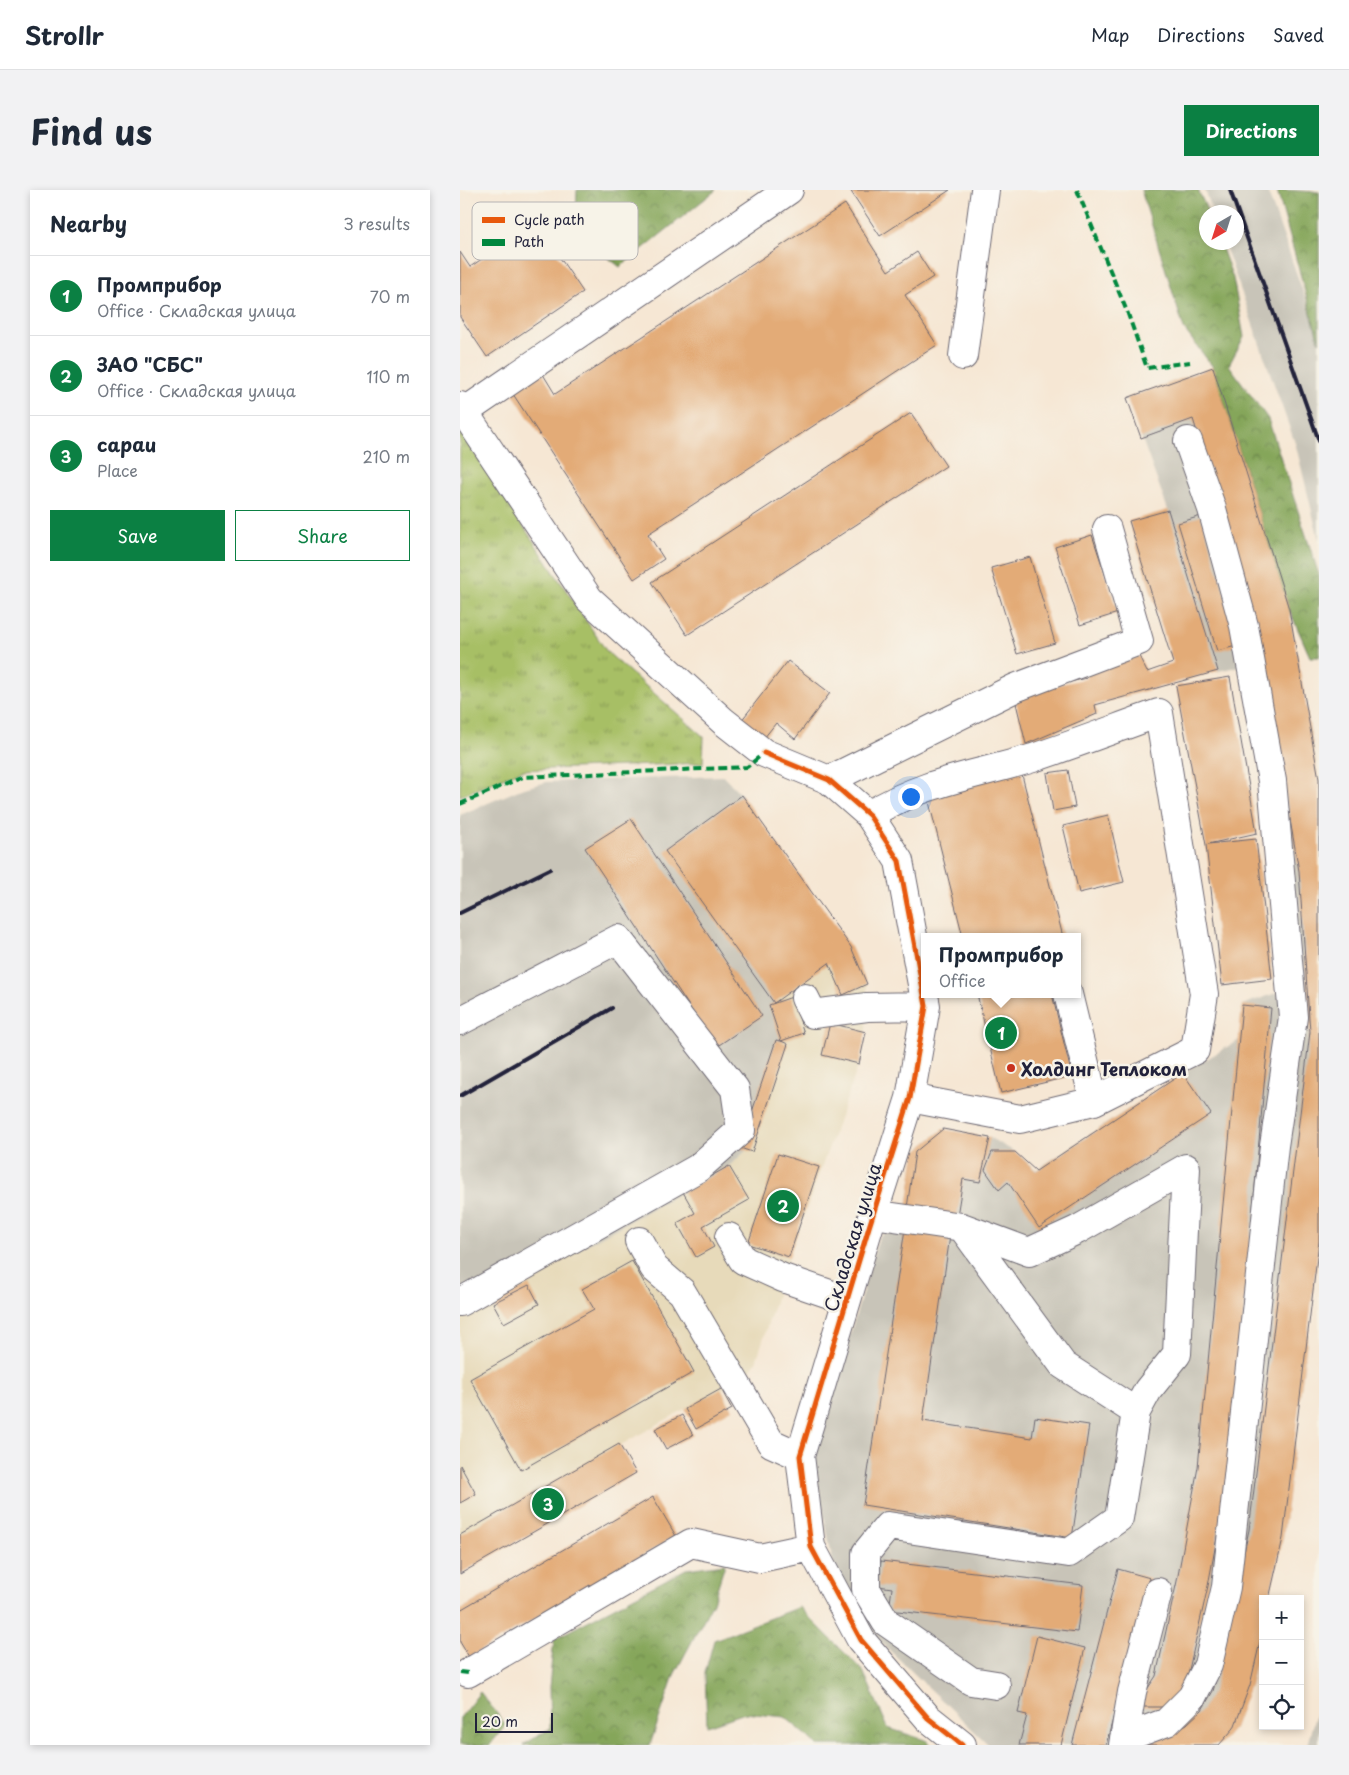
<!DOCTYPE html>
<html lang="en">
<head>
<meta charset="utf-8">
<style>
  :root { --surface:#fff; --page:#f2f2f3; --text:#1f2937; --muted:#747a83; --line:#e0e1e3; --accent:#0b8043 }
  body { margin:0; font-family:"Playpen Sans",sans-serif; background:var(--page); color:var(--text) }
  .controls { position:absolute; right:15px; bottom:15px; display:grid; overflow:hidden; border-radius:0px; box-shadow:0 2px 8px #0003 }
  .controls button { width:45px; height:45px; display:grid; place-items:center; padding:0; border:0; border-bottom:1px solid var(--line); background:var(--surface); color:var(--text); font:25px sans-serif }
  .compass { position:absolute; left:739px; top:15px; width:45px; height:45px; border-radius:50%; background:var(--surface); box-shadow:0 2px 8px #0003; rotate:219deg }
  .scale { position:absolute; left:15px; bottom:12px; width:78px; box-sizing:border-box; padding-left:5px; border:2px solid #22223b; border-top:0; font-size:14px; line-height:18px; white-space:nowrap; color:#22223b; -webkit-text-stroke:4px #f7f3e8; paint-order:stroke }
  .you { position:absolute; left:450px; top:606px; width:18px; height:18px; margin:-12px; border:4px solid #fff; border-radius:50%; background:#1a73e8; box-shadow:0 0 0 8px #1a73e833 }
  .badge { display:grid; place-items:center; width:32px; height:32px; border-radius:50%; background:var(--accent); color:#fff; font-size:16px; font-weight:700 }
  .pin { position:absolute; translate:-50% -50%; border:2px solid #fff; box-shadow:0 1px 5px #0006 }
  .popup { position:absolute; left:461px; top:743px; width:160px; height:65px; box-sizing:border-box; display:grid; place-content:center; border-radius:0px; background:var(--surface); filter:drop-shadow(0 1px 4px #0005); font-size:16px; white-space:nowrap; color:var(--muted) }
  .popup b { font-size:19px; color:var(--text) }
  .popup::after { content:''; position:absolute; left:50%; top:100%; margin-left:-10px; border:10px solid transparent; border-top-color:var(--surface) }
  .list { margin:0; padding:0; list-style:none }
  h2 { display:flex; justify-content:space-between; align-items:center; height:65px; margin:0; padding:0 20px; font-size:21px }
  h2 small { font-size:16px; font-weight:400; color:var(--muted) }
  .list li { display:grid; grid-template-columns:32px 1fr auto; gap:15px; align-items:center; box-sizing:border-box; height:80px; padding:0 20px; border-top:1px solid var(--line) }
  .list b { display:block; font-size:19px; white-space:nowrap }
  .list p { margin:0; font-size:16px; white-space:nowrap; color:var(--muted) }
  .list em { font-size:16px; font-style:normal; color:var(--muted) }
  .actions { display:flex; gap:10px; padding:15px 20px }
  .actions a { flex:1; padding:11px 0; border:1px solid var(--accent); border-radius:0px; text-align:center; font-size:18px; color:var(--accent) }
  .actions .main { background:var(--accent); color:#fff }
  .icon { flex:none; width:28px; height:28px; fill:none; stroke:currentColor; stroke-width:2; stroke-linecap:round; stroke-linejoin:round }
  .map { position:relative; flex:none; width:859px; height:1555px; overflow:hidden; border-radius:0px }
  header { display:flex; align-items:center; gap:30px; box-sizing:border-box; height:70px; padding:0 25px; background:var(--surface); border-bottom:1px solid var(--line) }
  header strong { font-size:24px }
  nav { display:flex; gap:28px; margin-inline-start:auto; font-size:18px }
  .intro { display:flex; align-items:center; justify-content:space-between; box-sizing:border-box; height:120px; padding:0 30px }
  h1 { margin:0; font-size:35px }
  .button { padding:12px 22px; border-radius:0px; background:var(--accent); color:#fff; font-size:18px; font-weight:700 }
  main { display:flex; gap:30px; padding:0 30px }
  aside { flex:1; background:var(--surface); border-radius:0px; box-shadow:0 2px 8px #0003 }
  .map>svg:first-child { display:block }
  .built { fill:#e7daba }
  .industrial { fill:#c8c4b8 }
  .grass { fill:url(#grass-tufts); stroke:#647050 }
  .forest { fill:url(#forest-crowns); stroke:#54644a }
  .building { fill:#e3ab77 }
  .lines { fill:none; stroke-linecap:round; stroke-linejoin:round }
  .minor-casing { stroke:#6c6771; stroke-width:30 }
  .minor { stroke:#fff; stroke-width:28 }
  .rail { stroke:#22223b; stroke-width:4 }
  .quiet { stroke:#00873e; stroke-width:4; stroke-dasharray:8 4; stroke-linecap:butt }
  .cycleway-casing { stroke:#f7f3e8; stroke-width:8 }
  .cycleway { stroke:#e8590c; stroke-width:5 }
  .poi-dot { fill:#c8321e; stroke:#f7f3e8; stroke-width:2 }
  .labels { text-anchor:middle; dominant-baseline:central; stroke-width:5; stroke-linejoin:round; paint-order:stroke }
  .poi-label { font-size:18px; font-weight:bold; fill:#22223b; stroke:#f7f3e8; text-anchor:start }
  .street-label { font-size:18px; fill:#22223b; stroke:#f7f3e8 }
  .key { fill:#f7f3e8; stroke:#b7b4b4; stroke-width:1 }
  .key-label { font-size:14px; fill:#22223b }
</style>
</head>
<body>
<header>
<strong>Strollr</strong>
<nav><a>Map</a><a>Directions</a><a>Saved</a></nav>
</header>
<div class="intro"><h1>Find us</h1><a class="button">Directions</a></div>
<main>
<aside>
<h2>Nearby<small>3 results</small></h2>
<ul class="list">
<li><span class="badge">1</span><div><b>Промприбор</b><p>Office · Складская улица</p></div><em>70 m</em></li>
<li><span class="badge">2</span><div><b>ЗАО &quot;СБС&quot;</b><p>Office · Складская улица</p></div><em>110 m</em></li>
<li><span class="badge">3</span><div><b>сараи</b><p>Place</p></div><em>210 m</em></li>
</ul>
<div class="actions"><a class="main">Save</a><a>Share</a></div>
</aside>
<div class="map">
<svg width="859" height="1555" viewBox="0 0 859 1555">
  <defs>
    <pattern id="grass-tufts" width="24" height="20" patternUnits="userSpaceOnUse" patternTransform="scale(1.25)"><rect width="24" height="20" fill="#a7bf65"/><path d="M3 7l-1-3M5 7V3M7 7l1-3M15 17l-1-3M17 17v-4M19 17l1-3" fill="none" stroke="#889b54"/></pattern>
    <pattern id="forest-crowns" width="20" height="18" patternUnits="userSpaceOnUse" patternTransform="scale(1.25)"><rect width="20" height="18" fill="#85a65a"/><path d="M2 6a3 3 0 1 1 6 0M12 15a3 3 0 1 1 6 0" fill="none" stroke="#6c874c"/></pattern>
  </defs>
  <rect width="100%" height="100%" fill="#f7f3e8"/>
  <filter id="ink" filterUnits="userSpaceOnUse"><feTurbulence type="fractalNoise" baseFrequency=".02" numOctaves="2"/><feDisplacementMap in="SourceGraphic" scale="10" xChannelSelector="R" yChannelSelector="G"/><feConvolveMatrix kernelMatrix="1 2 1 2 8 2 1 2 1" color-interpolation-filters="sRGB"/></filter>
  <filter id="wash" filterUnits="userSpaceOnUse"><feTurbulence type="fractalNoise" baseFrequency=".0096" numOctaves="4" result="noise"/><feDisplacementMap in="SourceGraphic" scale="20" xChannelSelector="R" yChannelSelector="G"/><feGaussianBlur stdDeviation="1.12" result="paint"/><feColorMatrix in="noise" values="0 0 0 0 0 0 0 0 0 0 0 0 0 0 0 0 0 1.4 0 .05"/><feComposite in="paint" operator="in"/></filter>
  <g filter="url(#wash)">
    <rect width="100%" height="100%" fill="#f6e7d4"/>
    <path class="built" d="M391,757l16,37 -1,48 -7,32 -70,193 -33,105 -10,14 -24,13 10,20 -36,20 -11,-20 -225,126v-220l269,-149 18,-16 27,-147z"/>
    <path class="industrial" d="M745,0h62l52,147v203l-23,-94 -72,-203 12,-1v-30h-23z
      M753,177l76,242 30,170v462l-36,297 -14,61h-6v30l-13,56 -16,43 -15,17h-230l-106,-101 -30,-36 -19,-41 -21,-107 66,-223 11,-7 17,-22 8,-56 28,-23 47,9 25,14 21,18 147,-97 56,-33 3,-35 40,-14 -17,-209 -25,-116 -22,5 -50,-161 -41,-112z
      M263,586l19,19 -77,56 109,152 7,38 -34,109 -18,16 -269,149v-500l61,-26 26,-7z
      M859,1511v44h-12z"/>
    <path class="grass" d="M0,241l147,221 97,85 -1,26 -181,7 -62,26z"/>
    <path class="forest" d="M117,0h139l-96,77 -45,-35z
      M681,0h57l10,22h-2v30l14,1 13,35 11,59 -15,28 39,54 51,156v82h-9l-21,-48 -76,-242 -29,-38z
      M817,0l42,2v150z
      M265,1374l-12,38 -39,73 -24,70h-127l27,-16 -1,-42 5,-48 132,-70z
      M339,1417l64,64 25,57 40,13 1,4h-111l-33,-28 -40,-4 -38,13 -2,-53 9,-33z
      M20,1502l26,33 -16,20h-30v-27z"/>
    <g id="blocks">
      <path class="building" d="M390,0h100l-70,46z
        M385,14l43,67 29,-19 16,25 -28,18 32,50 -289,189 16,25 -30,20 -123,-188 30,-20 14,23z
        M83,20l21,32 -10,7 29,43 -96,65 -27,-40v-65l10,15 47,-32 -4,-5z
        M753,177l76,242 30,170v462l-36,297 -14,61h-6v30l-13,56 -16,43 -15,17h-80l26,-8 22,-13 15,-14 11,-19 4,-14 32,-147 61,-498 -11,-161 -44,-251 -62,-201 -52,19 -14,-40z
        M451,223l35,53 -259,169 -35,-53z
        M708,320l50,161 -123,34 2,9 -71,30 -12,-49 73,-17 -2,-4 54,-18 8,16 26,-9 -44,-142z
        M741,326l39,129 -23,6 -39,-128z
        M632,345l26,78 -38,12 -25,-78z
        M570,367l25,86 -38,11 -26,-86z
        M328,471l42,32 -35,46 -19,-16 -12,15 -23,-17z
        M770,487l27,156 -49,11 48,-5 16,140 -50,6 -16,-140 -30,-159z
        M608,580l7,37 -22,4 -6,-38z
        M561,581l42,166h-100l-36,-143z
        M282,605l109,152 16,37 -24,11 -14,-32 -55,40 -109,-152z
        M648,625l16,67 -45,11 -16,-67z
        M171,629l131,197 -46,31 -131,-199z
        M517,804h75l20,82 -71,17z
        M332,807l12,36 -23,8 7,3 -36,108 -12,-4 36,-108 5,1 -12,-36z
        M782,815l29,3 -42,465 -21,113 -22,97 -15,24h-29l4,-16 10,-15 21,-95 21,-114z
        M370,833l36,9 -7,32 -37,-9z
        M723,883l28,41 -172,114 -31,-46 -9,8 -14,-20 7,-18h23l21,19z
        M483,939l47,9 -10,44 -17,-3 -6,37 -50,-8 8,-56z
        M318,964l41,13 -30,90 -41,-13z
        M269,976l20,34 -46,26 11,21 -18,10 -19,-34 18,-10 -12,-21z
        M445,1039l45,7 -27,185 109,17 3,-21 54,8 -17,113 -209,-33z
        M172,1071l62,111 -173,98 -51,-91 124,-70 -12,-20z
        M69,1095l10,19 -35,19 -11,-20z
        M261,1199l11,20 -36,20 -11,-20z
        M222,1225l11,20 -27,14 -11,-20z
        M159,1254l17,29 -176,101v-39z
        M0,1275l16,29 -16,9z
        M193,1307l23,39 -207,121 -9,-15v-32z
        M421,1371l202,24 -6,47 -188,-22 3,-22 -14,-2z
        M658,1379l32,9 -44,167h-34z
        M577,1446l48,12 -24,97h-42l8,-30 -9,-2z"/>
    </g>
  </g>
  <g filter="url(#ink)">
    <use href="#blocks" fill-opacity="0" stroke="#6c6771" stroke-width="1"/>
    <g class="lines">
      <defs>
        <path id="minor" d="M503,166l22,-166
          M0,216l129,193 134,122 41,32 65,27 40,35 30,46 27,145 -16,92 -41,129 -69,229 11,91 50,93 67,78 34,27
          M4,222l325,-222
          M369,590l186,-92 124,-47 -32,-112
          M409,625c55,-34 104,-39 164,-57 42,-14 84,-30 126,-45l45,281 -9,56 -101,51
          M345,808l8,16 54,-7 59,-1
          M0,831l158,-82 117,150 6,41 -43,38 -238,134
          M450,908l110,21 74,-18 -26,-107
          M413,1024l89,13 101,138 73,47 -17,106 -50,35 -181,-27 -22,27v36l20,33 85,59 25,4
          M502,1037l67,25 48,-22 109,-62 -9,186 -29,36 -12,22
          M269,1047l14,23 40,18 64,22
          M179,1051l15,27 28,24 89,151 29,13
          M8,1483l223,-130 69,15 51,-11
          M664,1548l43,-16 25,-25 16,-32 18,-78 48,-441 19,-129 -21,-236 -28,-155 -32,-117 -24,-68
          M663,1555l9,-53 26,-100"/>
      </defs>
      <use href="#minor" class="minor-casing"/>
      <use href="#minor" class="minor"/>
      <path class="rail" d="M770,0l89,251
        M0,723l90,-44
        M0,906l152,-88"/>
      <path class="quiet" d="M617,0l51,124 19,54 43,-6
        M0,614l63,-27 224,-10 17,-14
        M0,1482l8,1"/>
      <defs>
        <path id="cycleway" d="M304,563l65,27 40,35 30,46 27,145 -16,92 -41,129 -69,229 11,91 50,93 67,78 34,27"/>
      </defs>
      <use href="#cycleway" class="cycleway-casing"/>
      <use href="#cycleway" class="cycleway"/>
    </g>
  </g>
  <circle class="poi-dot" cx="551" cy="878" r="5"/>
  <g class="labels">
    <g class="poi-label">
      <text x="561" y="878">Холдинг Теплоком</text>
    </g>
    <g class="street-label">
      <text transform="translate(392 1047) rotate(-73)">Складская улица</text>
    </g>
  </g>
  <rect x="12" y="12" width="166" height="58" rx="8" class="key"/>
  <rect x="22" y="27" width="23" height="6" fill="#e8590c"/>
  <rect x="22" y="49" width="23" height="7" fill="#00873e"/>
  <g class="key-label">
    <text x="54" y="35">Cycle path</text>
    <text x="54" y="57">Path</text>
  </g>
</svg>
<div class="controls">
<button>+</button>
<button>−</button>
<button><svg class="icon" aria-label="locate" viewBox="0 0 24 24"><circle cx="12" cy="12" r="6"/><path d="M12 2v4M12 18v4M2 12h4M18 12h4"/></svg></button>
</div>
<svg class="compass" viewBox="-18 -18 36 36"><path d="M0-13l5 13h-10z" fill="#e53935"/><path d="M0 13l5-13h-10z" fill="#747a83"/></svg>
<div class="scale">20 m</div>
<div class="you"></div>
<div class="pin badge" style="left:541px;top:843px">1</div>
<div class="popup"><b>Промприбор</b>Office</div>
<div class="pin badge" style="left:323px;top:1016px">2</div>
<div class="pin badge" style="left:88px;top:1314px">3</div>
</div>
</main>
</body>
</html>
